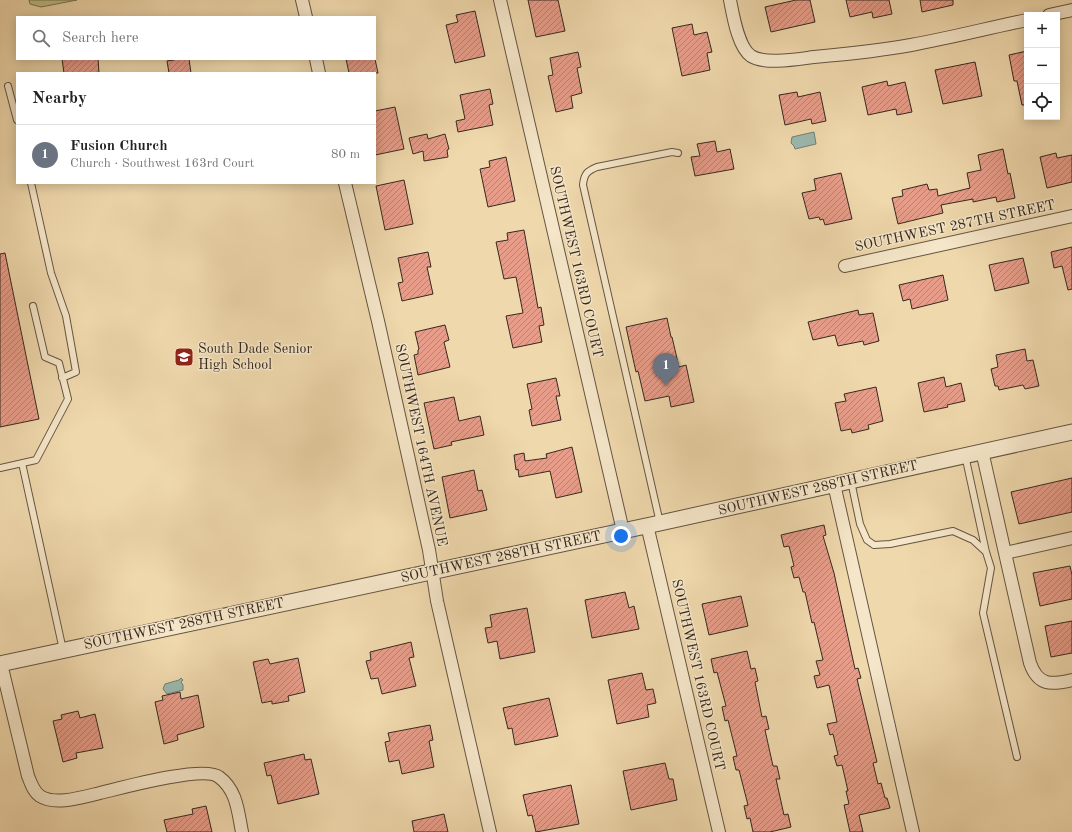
<!DOCTYPE html>
<html lang="en">
<head>
<meta charset="utf-8">
<style>
  :root { --surface:#fff; --page:#f6f6f6; --text:#222; --muted:#767676; --line:#e0e0e0; --accent:#8f2418 }
  body { margin:0; font-family:"Old Standard TT",serif; background:var(--page); color:var(--text) }
  .controls { position:absolute; right:12px; top:12px; display:grid; overflow:hidden; border-radius:0px; box-shadow:0 2px 10px #0003 }
  .controls button { width:36px; height:36px; display:grid; place-items:center; padding:0; border:0; border-bottom:1px solid var(--line); background:var(--surface); color:var(--text); font:20px sans-serif }
  .you { position:absolute; left:621px; top:536px; width:14px; height:14px; margin:-10px; border:3px solid #fff; border-radius:50%; background:#1a73e8; box-shadow:0 0 0 6px #1a73e833 }
  .badge { display:grid; place-items:center; width:26px; height:26px; border-radius:50%; background:var(--accent); color:#fff; font-size:13px; font-weight:700 }
  .pin { position:absolute; translate:-50% -33px; filter:drop-shadow(0 1px 2px #0008) }
  .pin::after { content:''; position:absolute; top:21px; width:14px; height:12px; background:inherit; clip-path:polygon(0 0,100% 0,50% 100%) }
  .list { margin:0; padding:0; list-style:none }
  h2 { display:flex; justify-content:space-between; align-items:center; height:52px; margin:0; padding:0 16px; font-size:17px }
  h2 small { font-size:13px; font-weight:400; color:var(--muted) }
  .list li { display:grid; grid-template-columns:26px 1fr auto; gap:12px; align-items:center; box-sizing:border-box; height:60px; padding:0 16px; border-top:1px solid var(--line) }
  .list b { display:block; font-size:15px; white-space:nowrap }
  .list p { margin:0; font-size:13px; white-space:nowrap; color:var(--muted) }
  .list em { font-size:13px; font-style:normal; color:var(--muted) }
  .icon { flex:none; width:22px; height:22px; fill:none; stroke:currentColor; stroke-width:2; stroke-linecap:round; stroke-linejoin:round }
  .map { position:relative; flex:none; width:1072px; height:832px; overflow:hidden }
  .search { position:absolute; background:var(--surface); box-shadow:0 2px 10px #0003; left:16px; top:16px; width:360px; height:44px; display:flex; align-items:center; gap:10px; box-sizing:border-box; padding:0 14px; border-radius:0px; color:var(--muted); font-size:15px }
  .panel { position:absolute; background:var(--surface); box-shadow:0 2px 10px #0003; left:16px; top:72px; width:360px; height:112px; border-radius:0px }
  .map>svg:first-child { display:block }
  .green { fill:#bdbe87; stroke:#797453 }
  .water { fill:#9ab9ae; stroke:#727f75 }
  .building { fill:url(#building-hatch); stroke:#35291f }
  .lines { fill:none; stroke-linecap:round; stroke-linejoin:round }
  .service-casing { stroke:#645542; stroke-width:8 }
  .minor-casing { stroke:#645542; stroke-width:14 }
  .tertiary-casing { stroke:#645542; stroke-width:17 }
  .service { stroke:#f5e6c9; stroke-width:6 }
  .minor { stroke:#f5e6c9; stroke-width:12 }
  .tertiary { stroke:#f5e6c9; stroke-width:15 }
  .labels { text-anchor:middle; dominant-baseline:central; stroke-width:3; stroke-linejoin:round; paint-order:stroke }
  .street-label { font-size:14px; fill:#35291f; stroke:#f5e6c9 }
  .poi-label { font-size:14px; fill:#35291f; stroke:#f5e6c9; text-anchor:start }
</style>
</head>
<body>
<div class="map">
<svg width="1072" height="832" viewBox="0 0 1072 832">
  <defs>
    <pattern id="building-hatch" width="6" height="6" patternUnits="userSpaceOnUse"><rect width="6" height="6" fill="#e79d8a"/><path d="M-1 1l2-2M0 6l6-6M5 7l2-2" fill="none" stroke="#bc8070"/></pattern>
  </defs>
  <rect width="100%" height="100%" fill="#efd8ac"/>
  <filter id="stains"><feTurbulence type="fractalNoise" baseFrequency=".005" numOctaves="4"/><feColorMatrix values="0 0 0 0 .2 0 0 0 0 .09 0 0 0 0 .02 0 0 0 .5 -.17"/></filter>
  <radialGradient id="worn" r=".72"><stop offset=".6" stop-color="#630" stop-opacity="0"/><stop offset="1" stop-color="#630" stop-opacity=".3"/></radialGradient>
  <path class="green" d="M29,0h48l-36,7 -11,-3z"/>
  <path class="water" d="M814,132l2,12 -21,5 -1,-3 -3,-3 1,-6z
    M181,678l2,2 -2,2 2,3v5l-16,4 -4,-5 2,-5 14,-4z"/>
  <path class="building" d="M528,0h30l7,31 -29,6z
    M796,0h14l5,22 -44,10 -6,-25z
    M846,0h43l3,14 -19,4 -1,-6 -22,5z
    M920,0h33v5l-31,7z
    M475,11l10,45 -30,7 -9,-38 12,-3 -2,-7z
    M692,24l2,11 13,-3 5,20 -5,1 3,17 -28,6 -10,-48z
    M1027,51v54h-5l-5,-24h-3l-5,-26z
    M578,52l3,15 -4,1 5,25 -11,3 2,12 -17,4 -8,-36 5,-1 -3,-17z
    M62,59h36l1,14h-35z
    M179,59h10l2,14h-22l-2,-12z
    M346,59h29l3,14h-29z
    M975,62l7,34 -39,8 -8,-34z
    M887,81l1,5 17,-4 7,30 -15,3 -1,-6 -28,6 -6,-28z
    M490,89l3,15 -4,1 4,20 -35,7 -2,-11 9,-2 -5,-24z
    M797,92l1,5 22,-5 6,29 -14,3 -1,-5 -26,6 -6,-30z
    M395,107l9,42 -29,6v-44z
    M427,134l1,5 17,-5 4,15 -2,1 1,7 -24,4 -1,-10 -10,3 -4,-16z
    M715,141l2,11 13,-3 4,20 -39,7 -4,-19 9,-1 -3,-12z
    M1003,149l5,25 2,-1 5,25 -18,4 -1,-5 -23,5v-3l-32,6 2,8 -45,11 -6,-26 11,-2 -1,-6 25,-6 2,6 8,-1 1,7 32,-8 -3,-15 14,-3 -3,-15z
    M1056,153l1,5 15,-3v27l-25,6 -7,-31z
    M506,157l9,44 -27,6 -8,-38 10,-2 -1,-6z
    M841,173l11,46 -27,6 -2,-6 -3,1 -1,-3 -10,2 -7,-26 14,-3 -2,-11z
    M404,180l9,44 -28,6 -9,-44z
    M524,230l14,78 3,-1 3,18 -5,1 3,16 -29,6 -7,-32 17,-3 -7,-36 -12,2 -8,-37 12,-2 -1,-7z
    M1072,247v42l-4,1 -6,-24 -8,2 -3,-16z
    M428,252l3,15h-4l6,27 -31,7 -4,-18 5,-1 -5,-24z
    M5,253l34,166 -39,8v-173z
    M1023,258l6,25 -34,8 -6,-26z
    M943,275l5,25 -36,9 -2,-10 -7,2 -4,-16z
    M858,310l1,5 14,-2 6,28 -15,4 -1,-4 -25,5 -3,-11 -22,5 -5,-18z
    M667,318l4,19h1l7,30 7,-2 8,37 -23,5 -2,-11 -24,5 -7,-30 -2,1 -10,-45z
    M445,325l4,15 -5,2 6,25 -32,8 -4,-20 4,-1v-4l1,-1 -4,-17z
    M1025,349l2,12 6,-1 6,26 -14,3 -2,-4 -24,5 -1,-4h-3l-4,-17 7,-2 -2,-12z
    M944,377l2,10 15,-4 4,18 -18,4 1,2 -24,5 -6,-29z
    M556,378l4,18h-4l5,24 -29,6 -3,-16 3,-1 -5,-25z
    M876,387l7,34 -15,4 1,4 -17,4 -1,-4 -10,2 -6,-28 11,-2 -2,-7z
    M454,397l5,24 21,-5 4,19 -33,7 1,3 -18,4 -10,-46z
    M572,447l10,45 -26,6 -6,-27 -31,6 -1,-8 -2,1 -2,-15 10,-2 1,8 22,-3 -1,-4z
    M474,470l4,21 4,-1 5,20 -37,8 -8,-41z
    M1072,478v34l-53,12 -8,-32z
    M824,525l2,10 -3,1 11,37 21,96 3,-1 3,10 -4,1 20,83 -4,1 5,21 3,-1 4,15h2l3,10 -31,7 4,17h-13l-6,-27 5,-1 -3,-13h2l-6,-26 -5,1 -3,-10 4,-1 -5,-21 -3,1 -3,-11 10,-2 -8,-37 -12,3 -3,-12 6,-1 -4,-14 7,-1 -9,-38 -2,1 -7,-31h-2l-4,-15 -5,1 -3,-11 3,-1 -5,-20 -5,1 -3,-12z
    M1070,566l2,9v24l-32,7 -7,-33z
    M625,592l4,16 5,-2 5,23 -47,9 -7,-38z
    M741,596l7,30 -39,9 -7,-31z
    M527,608l8,44 -35,7 -3,-18 -9,2 -3,-15 7,-1 -2,-12z
    M1072,621v32l-21,4 -6,-31z
    M411,642l3,15 -5,1 7,28 -34,8 -4,-16 -7,1 -5,-18 5,-1 -1,-8z
    M747,651l4,18 4,-1 3,13 -3,1 7,35 4,-1 3,13 -4,1 8,36h4l3,13h-4l8,36 4,-1 3,13 -21,5h-17l-3,-14 -3,1 -3,-13 4,-1 -9,-35h-3l-3,-13 4,-1 -9,-36 -3,1 -3,-14 4,-1 -9,-34 -3,1 -3,-14z
    M298,658l7,34 -17,4 1,5 -17,3v-3l-10,2 -9,-41 15,-3 2,5z
    M642,673l4,17 7,-1 3,14 -9,2 2,12 -32,7 -9,-44z
    M180,692l1,7 17,-4 6,32 -27,8 1,5 -14,4 -9,-42 8,-2 -1,-4z
    M549,698l9,38 -43,9 -3,-17 -4,1 -5,-21z
    M78,711l2,7 15,-4 8,34 -27,5 1,5 -14,4 -10,-41 9,-2 -1,-4z
    M430,725l3,15 -4,1 5,26 -32,7 -3,-14 -10,2 -4,-20 5,-1 -2,-8z
    M304,754l1,6 6,-1 8,35 -41,10 -7,-29 -4,1 -3,-13z
    M665,763l4,16h4l4,21 -46,10 -8,-39z
    M571,785l8,39 -43,8 -4,-17 -4,1 -5,-21z
    M206,806l6,26h-45l-3,-12 29,-6 -1,-5z
    M444,814l4,18h-34l-2,-11z"/>
  <g class="lines">
    <defs>
      <path id="service" d="M8,86l9,34
        M31,183l20,90 15,43 10,56 -14,6
        M965,455l21,97 5,16 -8,45 34,144
        M22,463l41,187
        M0,468l36,-8 32,-61 -9,-36 -14,-6 -12,-51
        M851,481l9,43 7,16 7,5 16,-1 63,-13 20,9 13,12
        M660,523l-77,-338c1,-11 4,-14 14,-18l75,-15 6,1"/>
      <path id="minor" d="M302,0l4,17
        M500,0l123,531
        M730,0c3,15 8,47 21,56 14,9 47,3 63,1 33,-3 65,-6 97,-12 39,-7 77,-17 116,-25
        M1049,15l23,-5
        M316,59l3,14
        M345,183l33,138 51,229 8,51 53,231
        M845,266l227,-50
        M982,451l23,102 67,-15
        M834,484l79,348
        M647,525l72,307
        M1005,553l25,110c8,23 21,22 42,17
        M1,664l27,112c3,7 5,15 12,20 15,10 43,1 60,-3 21,-5 104,-28 119,-16 18,13 19,35 23,55"/>
      <path id="tertiary" d="M0,664l660,-141 412,-91"/>
    </defs>
    <use href="#service" class="service-casing"/>
    <use href="#minor" class="minor-casing"/>
    <use href="#tertiary" class="tertiary-casing"/>
    <use href="#service" class="service"/>
    <use href="#minor" class="minor"/>
    <use href="#tertiary" class="tertiary"/>
  </g>
  <defs>
    <symbol id="school-square" viewBox="-11 -11 22 22"><rect x="-9" y="-9" width="18" height="18" rx="4" fill="#8f2418" stroke="#f5e6c9"/><path d="M0-5L7-2L0 1L-7-2ZM-4 1L0 2.5L4 1V4Q0 6-4 4Z" fill="#fff"/></symbol>
  </defs>
  <g fill-rule="evenodd">
    <use href="#school-square" x="173" y="346" width="22" height="22"/>
  </g>
  <g class="labels">
    <g class="street-label">
      <text transform="translate(955 226) rotate(-12)">SOUTHWEST 287TH STREET</text>
      <text transform="translate(576 262) rotate(77)">SOUTHWEST 163RD COURT</text>
      <text transform="translate(421 445) rotate(78)">SOUTHWEST 164TH AVENUE</text>
      <text transform="translate(818 488) rotate(-13)">SOUTHWEST 288TH STREET</text>
      <text transform="translate(501 557) rotate(-12)">SOUTHWEST 288TH STREET</text>
      <text transform="translate(184 624) rotate(-12)">SOUTHWEST 288TH STREET</text>
      <text transform="translate(698 675) rotate(77)">SOUTHWEST 163RD COURT</text>
    </g>
    <g class="poi-label">
      <text x="198" y="349">South Dade Senior<tspan x="198" dy="16">High School</tspan></text>
    </g>
  </g>
  <rect width="100%" height="100%" filter="url(#stains)"/>
  <rect width="100%" height="100%" fill="url(#worn)"/>
</svg>
<div class="controls">
<button>+</button>
<button>−</button>
<button><svg class="icon" aria-label="locate" viewBox="0 0 24 24"><circle cx="12" cy="12" r="6"/><path d="M12 2v4M12 18v4M2 12h4M18 12h4"/></svg></button>
</div>
<div class="you"></div>
<div class="pin badge" style="left:666px;top:386px;background:#6b7280">1</div>
<div class="search"><svg class="icon" aria-label="search" viewBox="0 0 24 24"><circle cx="10" cy="10" r="6"/><path d="M15 15l6 6"/></svg>Search here</div>
<section class="panel">
<h2>Nearby<small></small></h2>
<ul class="list">
<li><span class="badge" style="background:#6b7280">1</span><div><b>Fusion Church</b><p>Church · Southwest 163rd Court</p></div><em>80 m</em></li>
</ul>
</section>
</div>
</body>
</html>
